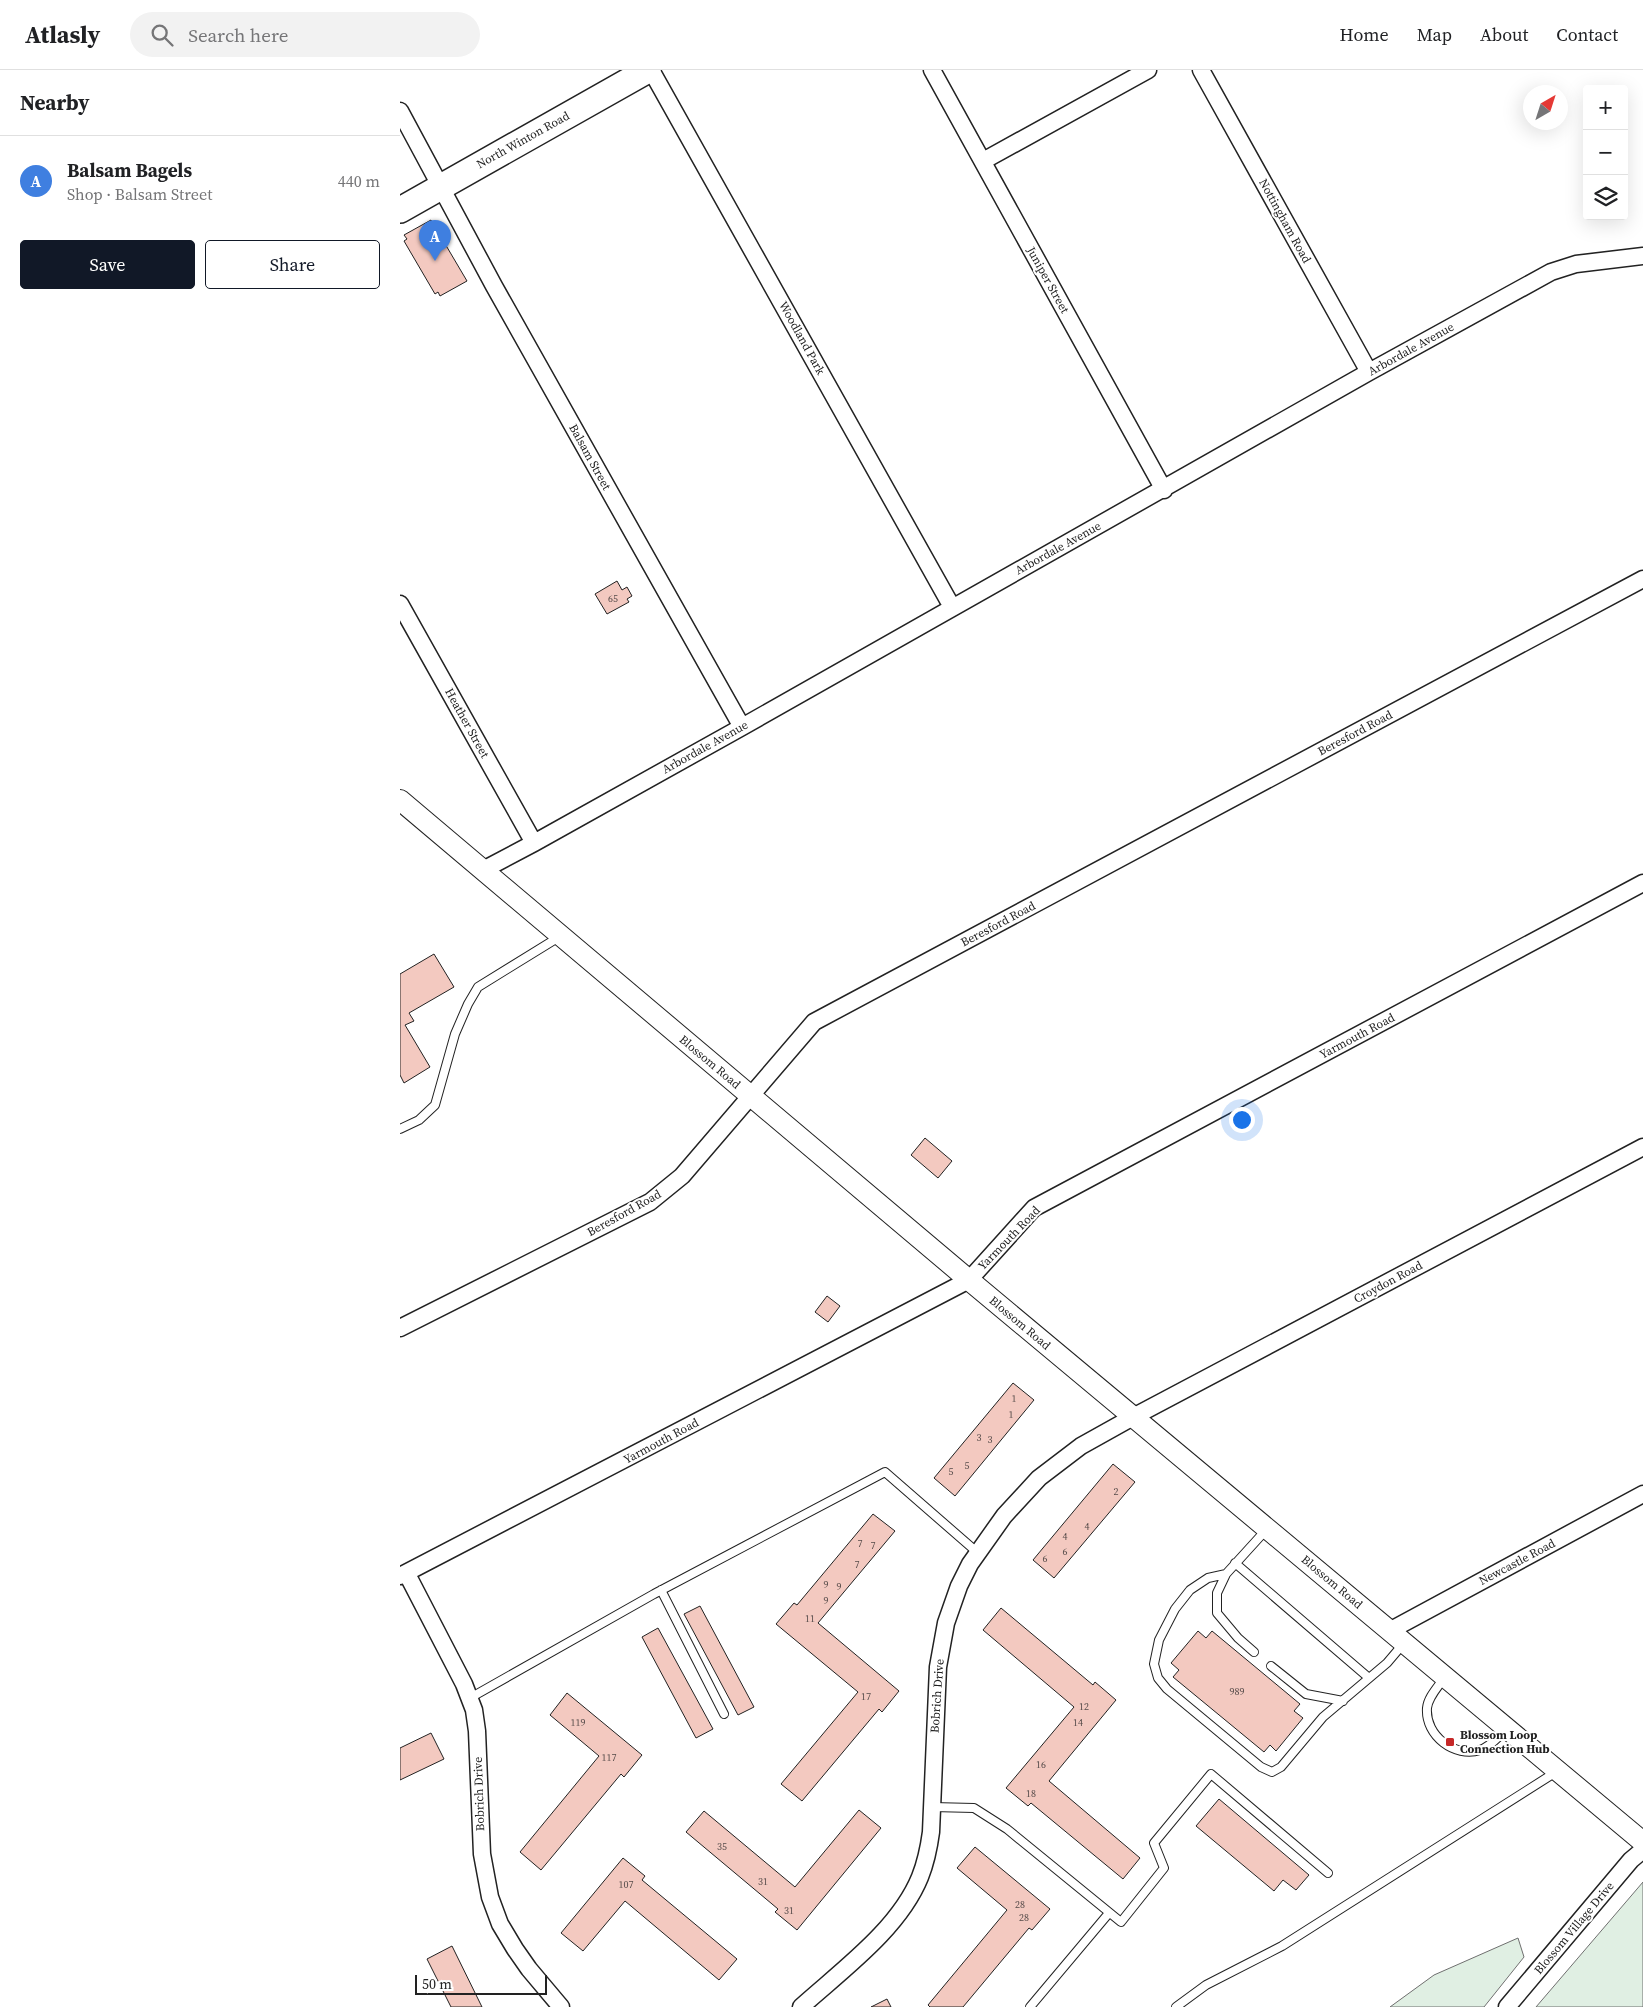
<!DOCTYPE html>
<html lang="en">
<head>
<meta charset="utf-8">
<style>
  :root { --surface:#fff; --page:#f2f2f2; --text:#202124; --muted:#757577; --line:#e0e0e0; --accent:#111827 }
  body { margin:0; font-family:"Source Serif 4",serif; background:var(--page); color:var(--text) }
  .controls { position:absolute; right:15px; top:15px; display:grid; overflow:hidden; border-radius:5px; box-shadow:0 5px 20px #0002 }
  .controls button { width:45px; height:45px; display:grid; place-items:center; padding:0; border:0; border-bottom:1px solid var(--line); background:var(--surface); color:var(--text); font:25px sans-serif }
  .compass { position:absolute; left:1123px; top:15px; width:45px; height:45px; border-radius:50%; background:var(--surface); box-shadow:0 5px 20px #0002; rotate:39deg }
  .scale { position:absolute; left:15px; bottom:12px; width:132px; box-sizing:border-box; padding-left:5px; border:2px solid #222; border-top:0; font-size:14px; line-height:18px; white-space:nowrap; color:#222; -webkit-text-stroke:4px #fff; paint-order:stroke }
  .you { position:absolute; left:841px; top:1049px; width:18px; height:18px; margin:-12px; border:4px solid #fff; border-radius:50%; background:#1a73e8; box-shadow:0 0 0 8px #1a73e833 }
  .badge { display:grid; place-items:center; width:32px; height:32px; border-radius:50%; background:var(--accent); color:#fff; font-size:16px; font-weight:700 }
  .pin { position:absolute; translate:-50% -41px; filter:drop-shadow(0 1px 2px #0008) }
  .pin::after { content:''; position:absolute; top:26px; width:18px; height:15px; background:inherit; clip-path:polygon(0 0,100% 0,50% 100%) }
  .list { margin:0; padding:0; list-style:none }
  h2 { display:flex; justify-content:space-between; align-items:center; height:65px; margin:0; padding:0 20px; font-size:21px }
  h2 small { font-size:16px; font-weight:400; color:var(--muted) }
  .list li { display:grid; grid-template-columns:32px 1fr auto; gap:15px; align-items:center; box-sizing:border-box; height:90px; padding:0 20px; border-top:1px solid var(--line) }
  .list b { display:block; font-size:19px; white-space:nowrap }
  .list p { margin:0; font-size:16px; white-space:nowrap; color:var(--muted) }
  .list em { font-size:16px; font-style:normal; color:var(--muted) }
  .actions { display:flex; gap:10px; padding:15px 20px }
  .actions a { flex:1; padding:11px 0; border:1px solid var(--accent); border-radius:5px; text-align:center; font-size:18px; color:var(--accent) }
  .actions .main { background:var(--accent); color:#fff }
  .icon { flex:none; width:28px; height:28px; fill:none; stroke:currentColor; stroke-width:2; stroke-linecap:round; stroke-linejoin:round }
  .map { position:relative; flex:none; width:1243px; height:1937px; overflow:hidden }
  header { display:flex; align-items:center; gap:30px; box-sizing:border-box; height:70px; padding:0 25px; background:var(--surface); border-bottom:1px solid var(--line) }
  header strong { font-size:24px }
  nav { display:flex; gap:28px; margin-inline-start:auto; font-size:18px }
  .search { width:350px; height:45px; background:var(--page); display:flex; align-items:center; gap:12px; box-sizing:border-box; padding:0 18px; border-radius:28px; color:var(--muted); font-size:19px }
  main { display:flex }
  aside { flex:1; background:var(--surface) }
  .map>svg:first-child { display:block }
  .green { fill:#e0efe3; stroke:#6f6f6f }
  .building { fill:#f3c9c0; stroke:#222 }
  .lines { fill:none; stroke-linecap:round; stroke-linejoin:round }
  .service-casing { stroke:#222; stroke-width:10 }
  .minor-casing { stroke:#222; stroke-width:19 }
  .tertiary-casing { stroke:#222; stroke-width:22 }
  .primary-casing { stroke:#222; stroke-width:28 }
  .service { stroke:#fff; stroke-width:8 }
  .minor { stroke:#fff; stroke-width:16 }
  .tertiary { stroke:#fff; stroke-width:20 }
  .primary { stroke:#fff; stroke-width:25 }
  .poi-dot { fill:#c62828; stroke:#fff; stroke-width:2 }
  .labels { text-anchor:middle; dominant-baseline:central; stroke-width:4; stroke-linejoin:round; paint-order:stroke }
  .number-label { font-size:10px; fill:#564c4a }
  .street-label { font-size:12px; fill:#222; stroke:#fff }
  .poi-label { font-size:12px; font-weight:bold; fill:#222; stroke:#fff; text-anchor:start }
</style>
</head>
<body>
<header>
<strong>Atlasly</strong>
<div class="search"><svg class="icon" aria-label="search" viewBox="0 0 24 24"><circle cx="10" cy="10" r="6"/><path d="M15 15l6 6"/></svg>Search here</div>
<nav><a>Home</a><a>Map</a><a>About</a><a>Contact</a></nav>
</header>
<main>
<aside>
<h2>Nearby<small></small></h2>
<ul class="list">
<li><span class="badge" style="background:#3f7fe0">A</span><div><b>Balsam Bagels</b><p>Shop · Balsam Street</p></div><em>440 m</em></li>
</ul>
<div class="actions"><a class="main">Save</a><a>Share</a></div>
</aside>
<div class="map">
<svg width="1243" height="1937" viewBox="0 0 1243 1937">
  <rect width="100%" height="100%" fill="#fff"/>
  <path class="green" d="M1243,1812v125h-107z
    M1118,1868l6,19 -40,50h-94l44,-32z"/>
  <path class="building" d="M31,150l36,61 -27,15 -2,-4 -3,2 -31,-53 3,-2 -3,-4z
    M217,511l5,9 5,-3 5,9 -5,3 2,3 -22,12 -12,-20z
    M34,884l20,33 -45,26 5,8 -9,4 25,42 -26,16 -4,-8v-101z
    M525,1068l27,23 -14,17 -27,-23z
    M427,1226l13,10 -12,16 -13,-10z
    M613,1313l21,17 -79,96 -21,-18z
    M713,1394l22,18 -81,96 -21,-18z
    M473,1444l22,17 -77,92 81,68 -17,21 -3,-3 -77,92 -21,-17 77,-92 -82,-68 18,-21 3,2z
    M300,1536l54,101 -16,8 -54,-101z
    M601,1538l92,77 2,-3 21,18 -67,81 91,77 -17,21 -92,-76 -3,3 -22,-18 68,-81 -91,-77z
    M258,1558l55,101 -17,9 -54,-101z
    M798,1561l8,7 6,-7 88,73 -6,7 9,7 -27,33 -6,-6 -6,7 -91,-75 6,-7 -8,-7z
    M167,1623l75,62 -18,22 -3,-3 -80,96 -21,-18 79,-96 -49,-41z
    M31,1663l13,26 -44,21v-32z
    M819,1729l90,76 -13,15 -13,-10 -9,11 -78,-65z
    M459,1740l22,18 -84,102 -22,-18 3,-3 -92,-77 18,-21 91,76z
    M575,1777l75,62 -18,21 -3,-2 -66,79h-33l-2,-2 79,-95 -50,-42z
    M223,1788l22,18 -3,4 95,79 -18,21 -94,-79 -42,50 -22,-18z
    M52,1876l30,61h-31l-24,-48z
    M487,1929l4,8h-20z"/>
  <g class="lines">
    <defs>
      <path id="service" d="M0,1059l19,-9 16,-15 20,-71 13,-30 10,-17 81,-50
        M866,1460l-40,44 -18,4 -18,12 -15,19 -16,31 -5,24 4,14 9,11 94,78 11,5 9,-5 42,-50 64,-54 17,-20
        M835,1493l134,115
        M826,1504l-9,19v20l21,25 16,14
        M261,1520l63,124
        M871,1596l35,28 37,7
        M1044,1608c-6,9 -16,19 -17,30 -2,28 28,50 53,42 10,-3 19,-14 27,-21
        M70,1628l184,-104 231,-122 93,81
        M532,1737l42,1 33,21 114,93 43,-54 -10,-25 57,-69 117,99
        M630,1937l79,-94
        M776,1937l30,-22 76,-39 274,-174"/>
      <path id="minor" d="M251,0l301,537
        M532,0l232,420
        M801,0l168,302
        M0,41l94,175 248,441
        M583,91l165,-91
        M0,534l134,239
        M83,800l51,-27 208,-116 627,-355 182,-100 25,-8 67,-8
        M0,1258l250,-126 32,-26 132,-154 829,-443
        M7,1504l57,110 10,26 3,21 5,123 8,43 10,27 15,25 14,20 32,38
        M0,1506l569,-296 65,-72 609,-325
        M991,1560l252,-136
        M401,1937c41,-37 98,-78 119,-130 6,-15 9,-30 11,-45l7,-165 8,-44 13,-37 11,-22 34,-48 35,-38 42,-32 52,-29 510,-270
        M1107,1937l124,-147 12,-10"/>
      <path id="tertiary" d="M0,730l569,480 674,562"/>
      <path id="primary" d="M0,140l248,-140"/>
    </defs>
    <use href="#service" class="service-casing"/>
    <use href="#minor" class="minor-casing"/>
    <use href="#tertiary" class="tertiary-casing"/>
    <use href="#primary" class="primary-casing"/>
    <use href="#service" class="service"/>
    <use href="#minor" class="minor"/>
    <use href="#tertiary" class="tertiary"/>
    <use href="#primary" class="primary"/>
  </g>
  <rect class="poi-dot" x="1045" y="1667" width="10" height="10" rx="2.5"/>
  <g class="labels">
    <g class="number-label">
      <text x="213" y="528">65</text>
      <text x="614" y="1328">1</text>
      <text x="611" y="1344">1</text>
      <text x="579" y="1367">3</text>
      <text x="590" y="1369">3</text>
      <text x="567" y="1395">5</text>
      <text x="551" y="1401">5</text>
      <text x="716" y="1421">2</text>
      <text x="687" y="1456">4</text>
      <text x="665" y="1466">4</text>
      <text x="460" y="1473">7</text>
      <text x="473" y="1475">7</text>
      <text x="665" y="1481">6</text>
      <text x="645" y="1488">6</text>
      <text x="457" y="1494">7</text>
      <text x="426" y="1514">9</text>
      <text x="439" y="1516">9</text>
      <text x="426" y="1530">9</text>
      <text x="410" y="1548">11</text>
      <text x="837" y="1621">989</text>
      <text x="466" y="1626">17</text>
      <text x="684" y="1636">12</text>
      <text x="178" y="1652">119</text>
      <text x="678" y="1652">14</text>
      <text x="209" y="1687">117</text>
      <text x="641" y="1694">16</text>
      <text x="631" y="1723">18</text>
      <text x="322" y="1776">35</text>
      <text x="363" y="1811">31</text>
      <text x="226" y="1814">107</text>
      <text x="620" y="1834">28</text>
      <text x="389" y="1840">31</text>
      <text x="624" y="1847">28</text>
    </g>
    <g class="street-label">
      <text transform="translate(123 70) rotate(-29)">North Winton Road</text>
      <text transform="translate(885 151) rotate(61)">Nottingham Road</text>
      <text transform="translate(648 210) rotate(61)">Juniper Street</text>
      <text transform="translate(402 268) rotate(61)">Woodland Park</text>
      <text transform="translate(1011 279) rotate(-29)">Arbordale Avenue</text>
      <text transform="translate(190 387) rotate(61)">Balsam Street</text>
      <text transform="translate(658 478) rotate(-29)">Arbordale Avenue</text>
      <text transform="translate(67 653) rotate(61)">Heather Street</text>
      <text transform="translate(955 663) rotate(-28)">Beresford Road</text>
      <text transform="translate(305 677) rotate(-29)">Arbordale Avenue</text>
      <text transform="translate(598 854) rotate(-28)">Beresford Road</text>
      <text transform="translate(957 966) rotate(-28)">Yarmouth Road</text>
      <text transform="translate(310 992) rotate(40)">Blossom Road</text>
      <text transform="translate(224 1143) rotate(-29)">Beresford Road</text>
      <text transform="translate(609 1168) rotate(-46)">Yarmouth Road</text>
      <text transform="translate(988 1212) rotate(-28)">Croydon Road</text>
      <text transform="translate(620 1253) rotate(40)">Blossom Road</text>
      <text transform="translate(261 1371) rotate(-28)">Yarmouth Road</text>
      <text transform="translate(1117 1492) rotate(-28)">Newcastle Road</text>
      <text transform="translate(932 1512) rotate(40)">Blossom Road</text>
      <text transform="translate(537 1626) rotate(-86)">Bobrich Drive</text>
      <text transform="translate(79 1724) rotate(-92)">Bobrich Drive</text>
      <text transform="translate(1174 1858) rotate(-50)">Blossom Village Drive</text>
    </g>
    <g class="poi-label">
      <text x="1060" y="1665">Blossom Loop<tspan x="1060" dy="14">Connection Hub</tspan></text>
    </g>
  </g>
</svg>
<div class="controls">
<button>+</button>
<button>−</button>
<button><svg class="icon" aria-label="layers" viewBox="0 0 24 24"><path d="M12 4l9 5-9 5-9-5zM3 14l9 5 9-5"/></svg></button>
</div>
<svg class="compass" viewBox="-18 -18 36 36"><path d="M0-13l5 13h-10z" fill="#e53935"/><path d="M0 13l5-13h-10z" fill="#757577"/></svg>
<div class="scale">50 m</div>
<div class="you"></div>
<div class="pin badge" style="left:35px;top:191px;background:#3f7fe0">A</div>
</div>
</main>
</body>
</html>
